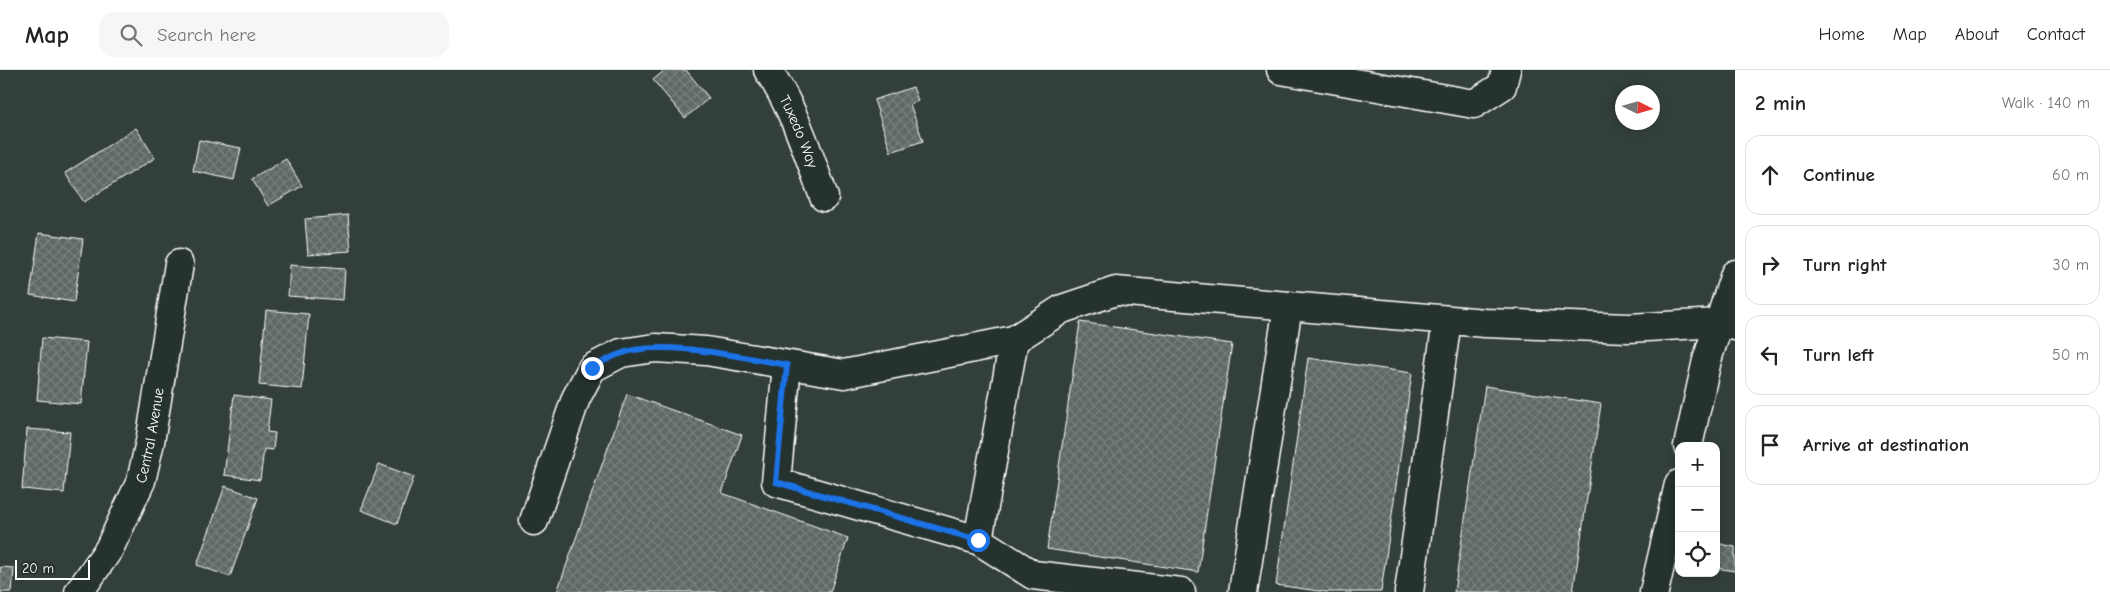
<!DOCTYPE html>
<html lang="en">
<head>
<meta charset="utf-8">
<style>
  :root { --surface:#fff; --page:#f6f6f6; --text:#222; --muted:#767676; --line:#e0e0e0 }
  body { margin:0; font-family:"Comic Neue",sans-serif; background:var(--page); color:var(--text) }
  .controls { position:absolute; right:15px; bottom:15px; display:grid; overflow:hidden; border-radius:10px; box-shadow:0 2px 8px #0003 }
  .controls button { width:45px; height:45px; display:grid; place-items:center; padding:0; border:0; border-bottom:1px solid var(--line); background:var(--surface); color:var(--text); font:25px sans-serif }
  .compass { position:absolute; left:1615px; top:15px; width:45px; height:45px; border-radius:50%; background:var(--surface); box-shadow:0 2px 8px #0003; rotate:95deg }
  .scale { position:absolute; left:15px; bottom:12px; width:75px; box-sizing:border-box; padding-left:5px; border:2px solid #fff; border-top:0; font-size:14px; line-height:18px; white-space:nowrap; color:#fff; -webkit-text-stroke:4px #26332d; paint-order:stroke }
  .stop { position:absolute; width:15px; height:15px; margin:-11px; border:4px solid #1a73e8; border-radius:50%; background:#fff }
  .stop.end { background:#1a73e8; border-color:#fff; box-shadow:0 1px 5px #0008 }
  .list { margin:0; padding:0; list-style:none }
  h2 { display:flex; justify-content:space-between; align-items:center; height:65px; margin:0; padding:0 20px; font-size:21px }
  h2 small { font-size:16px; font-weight:400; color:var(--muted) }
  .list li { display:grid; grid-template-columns:32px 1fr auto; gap:15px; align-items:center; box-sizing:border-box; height:80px; margin:0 10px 10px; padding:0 10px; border:1px solid var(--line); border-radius:15px }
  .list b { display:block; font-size:19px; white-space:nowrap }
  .list em { font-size:16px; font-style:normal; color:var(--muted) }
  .icon { flex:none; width:28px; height:28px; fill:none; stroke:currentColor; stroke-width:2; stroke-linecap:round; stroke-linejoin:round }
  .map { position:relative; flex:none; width:1735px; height:522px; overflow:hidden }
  header { display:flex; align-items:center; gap:30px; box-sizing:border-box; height:70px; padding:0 25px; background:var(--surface); border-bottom:1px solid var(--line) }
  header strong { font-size:24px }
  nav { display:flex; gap:28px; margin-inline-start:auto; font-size:18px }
  .search { width:350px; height:45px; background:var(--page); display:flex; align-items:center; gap:12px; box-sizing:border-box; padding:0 18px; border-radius:15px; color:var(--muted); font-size:19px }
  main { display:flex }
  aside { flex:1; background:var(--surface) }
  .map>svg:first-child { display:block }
  .building { fill:url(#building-cross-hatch); stroke:#fff }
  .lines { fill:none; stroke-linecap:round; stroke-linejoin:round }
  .minor-casing { stroke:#fff; stroke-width:31 }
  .minor { stroke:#26332d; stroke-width:28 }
  .route { stroke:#1a73e8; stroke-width:6 }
  .labels { text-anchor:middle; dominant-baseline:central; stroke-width:4; stroke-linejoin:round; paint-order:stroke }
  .street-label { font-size:15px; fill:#fff; stroke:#26332d }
</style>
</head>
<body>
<header>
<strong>Map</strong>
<div class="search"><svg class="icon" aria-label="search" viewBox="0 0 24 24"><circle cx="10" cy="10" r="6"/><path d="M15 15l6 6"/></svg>Search here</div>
<nav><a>Home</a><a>Map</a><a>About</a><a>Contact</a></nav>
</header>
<main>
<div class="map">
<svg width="1735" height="522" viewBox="0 0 1735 522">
  <defs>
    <pattern id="building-cross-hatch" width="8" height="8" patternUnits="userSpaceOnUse" patternTransform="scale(1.25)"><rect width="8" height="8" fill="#5f6964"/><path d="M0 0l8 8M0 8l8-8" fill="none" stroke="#77807b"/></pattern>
  </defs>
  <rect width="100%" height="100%" fill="#333f3a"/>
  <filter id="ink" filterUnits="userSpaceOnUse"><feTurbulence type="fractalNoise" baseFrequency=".02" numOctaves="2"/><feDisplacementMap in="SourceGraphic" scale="10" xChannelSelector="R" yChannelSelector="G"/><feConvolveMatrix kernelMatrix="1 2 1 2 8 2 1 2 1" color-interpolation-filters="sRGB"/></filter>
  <g filter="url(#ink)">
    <path class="building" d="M665,0h21l23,28 -24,20 -32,-38z
      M913,17l5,14 -8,3 13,37 -32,11 -17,-52z
      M136,58l19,30 -71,44 -19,-29z
      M199,70l42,8 -7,32 -41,-9z
      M286,89l16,27 -34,20 -16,-27z
      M348,145l3,36 -43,3 -3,-35z
      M39,163l44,6 -9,63 -44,-7z
      M290,195l55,4 -2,31 -55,-4z
      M266,240l43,4 -7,75 -43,-4z
      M1080,252l152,22 -34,228 -151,-23z
      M42,268l45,4 -6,62 -44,-4z
      M1308,288l104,15 -31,219h-55l-50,-7z
      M1485,316l116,18 -28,188h-119z
      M627,324l115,41 -20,58 126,45 -18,54h-273z
      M234,325l37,5 -4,32 8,1 -2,17 -9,-1 -4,31 -36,-5z
      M27,359l43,3 -6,61 -42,-4z
      M379,394l35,13 -17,47 -36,-14z
      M225,416l33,12 -28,79 -33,-12z
      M1716,473l19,4v24l-19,-3z
      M0,497l14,1 -2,24h-12z"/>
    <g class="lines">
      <defs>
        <g id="minor">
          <path id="s1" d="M768,0c26,39 40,83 56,127"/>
          <path d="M1281,0l193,34 28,-18 4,-16"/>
          <path d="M787,295l-11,117 202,58"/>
          <path d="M1688,376l19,-86 28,-86"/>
          <path d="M534,451l42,-123 16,-30 29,-15 34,-5 51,3 138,23 170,-34"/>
          <path id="s2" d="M79,522l30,-43 32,-68 9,-39 29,-178"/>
          <path d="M1181,522l-148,-17 -55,-35 36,-200 48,-31 54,-18 369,32 144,5 90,-5 16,3"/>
          <path d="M1243,522l45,-286"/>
          <path d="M1409,522l38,-272"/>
          <path d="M1654,522l25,-108"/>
        </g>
      </defs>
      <use href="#minor" class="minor-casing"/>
      <use href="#minor" class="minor"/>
    </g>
  </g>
  <g class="lines" filter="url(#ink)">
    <path class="route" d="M592,298c9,-5 18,-11 28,-14 38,-16 125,4 167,11l-11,117 202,58"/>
  </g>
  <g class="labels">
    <g class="street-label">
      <text stroke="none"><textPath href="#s1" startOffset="69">Tuxedo Way</textPath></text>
      <text stroke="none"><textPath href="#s2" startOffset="174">Central Avenue</textPath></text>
    </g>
  </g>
</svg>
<div class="controls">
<button>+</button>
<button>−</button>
<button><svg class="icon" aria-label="locate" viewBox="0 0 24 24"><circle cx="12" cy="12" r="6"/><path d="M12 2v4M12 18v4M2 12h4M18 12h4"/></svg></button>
</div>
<svg class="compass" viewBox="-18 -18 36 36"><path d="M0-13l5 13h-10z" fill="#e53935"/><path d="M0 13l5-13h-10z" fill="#767676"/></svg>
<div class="scale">20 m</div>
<div class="stop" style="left:978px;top:470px"></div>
<div class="stop end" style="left:592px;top:298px"></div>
</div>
<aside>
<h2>2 min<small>Walk · 140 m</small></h2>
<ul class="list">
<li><svg class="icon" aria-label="ahead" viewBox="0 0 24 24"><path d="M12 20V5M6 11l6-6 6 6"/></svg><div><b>Continue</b></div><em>60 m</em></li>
<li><svg class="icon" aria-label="right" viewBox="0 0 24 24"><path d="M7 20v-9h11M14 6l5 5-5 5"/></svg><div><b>Turn right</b></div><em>30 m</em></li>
<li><svg class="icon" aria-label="left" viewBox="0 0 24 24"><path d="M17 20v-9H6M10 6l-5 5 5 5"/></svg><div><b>Turn left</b></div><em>50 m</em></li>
<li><svg class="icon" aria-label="arrive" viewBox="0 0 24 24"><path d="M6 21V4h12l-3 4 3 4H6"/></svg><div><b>Arrive at destination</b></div></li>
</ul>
</aside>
</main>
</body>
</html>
